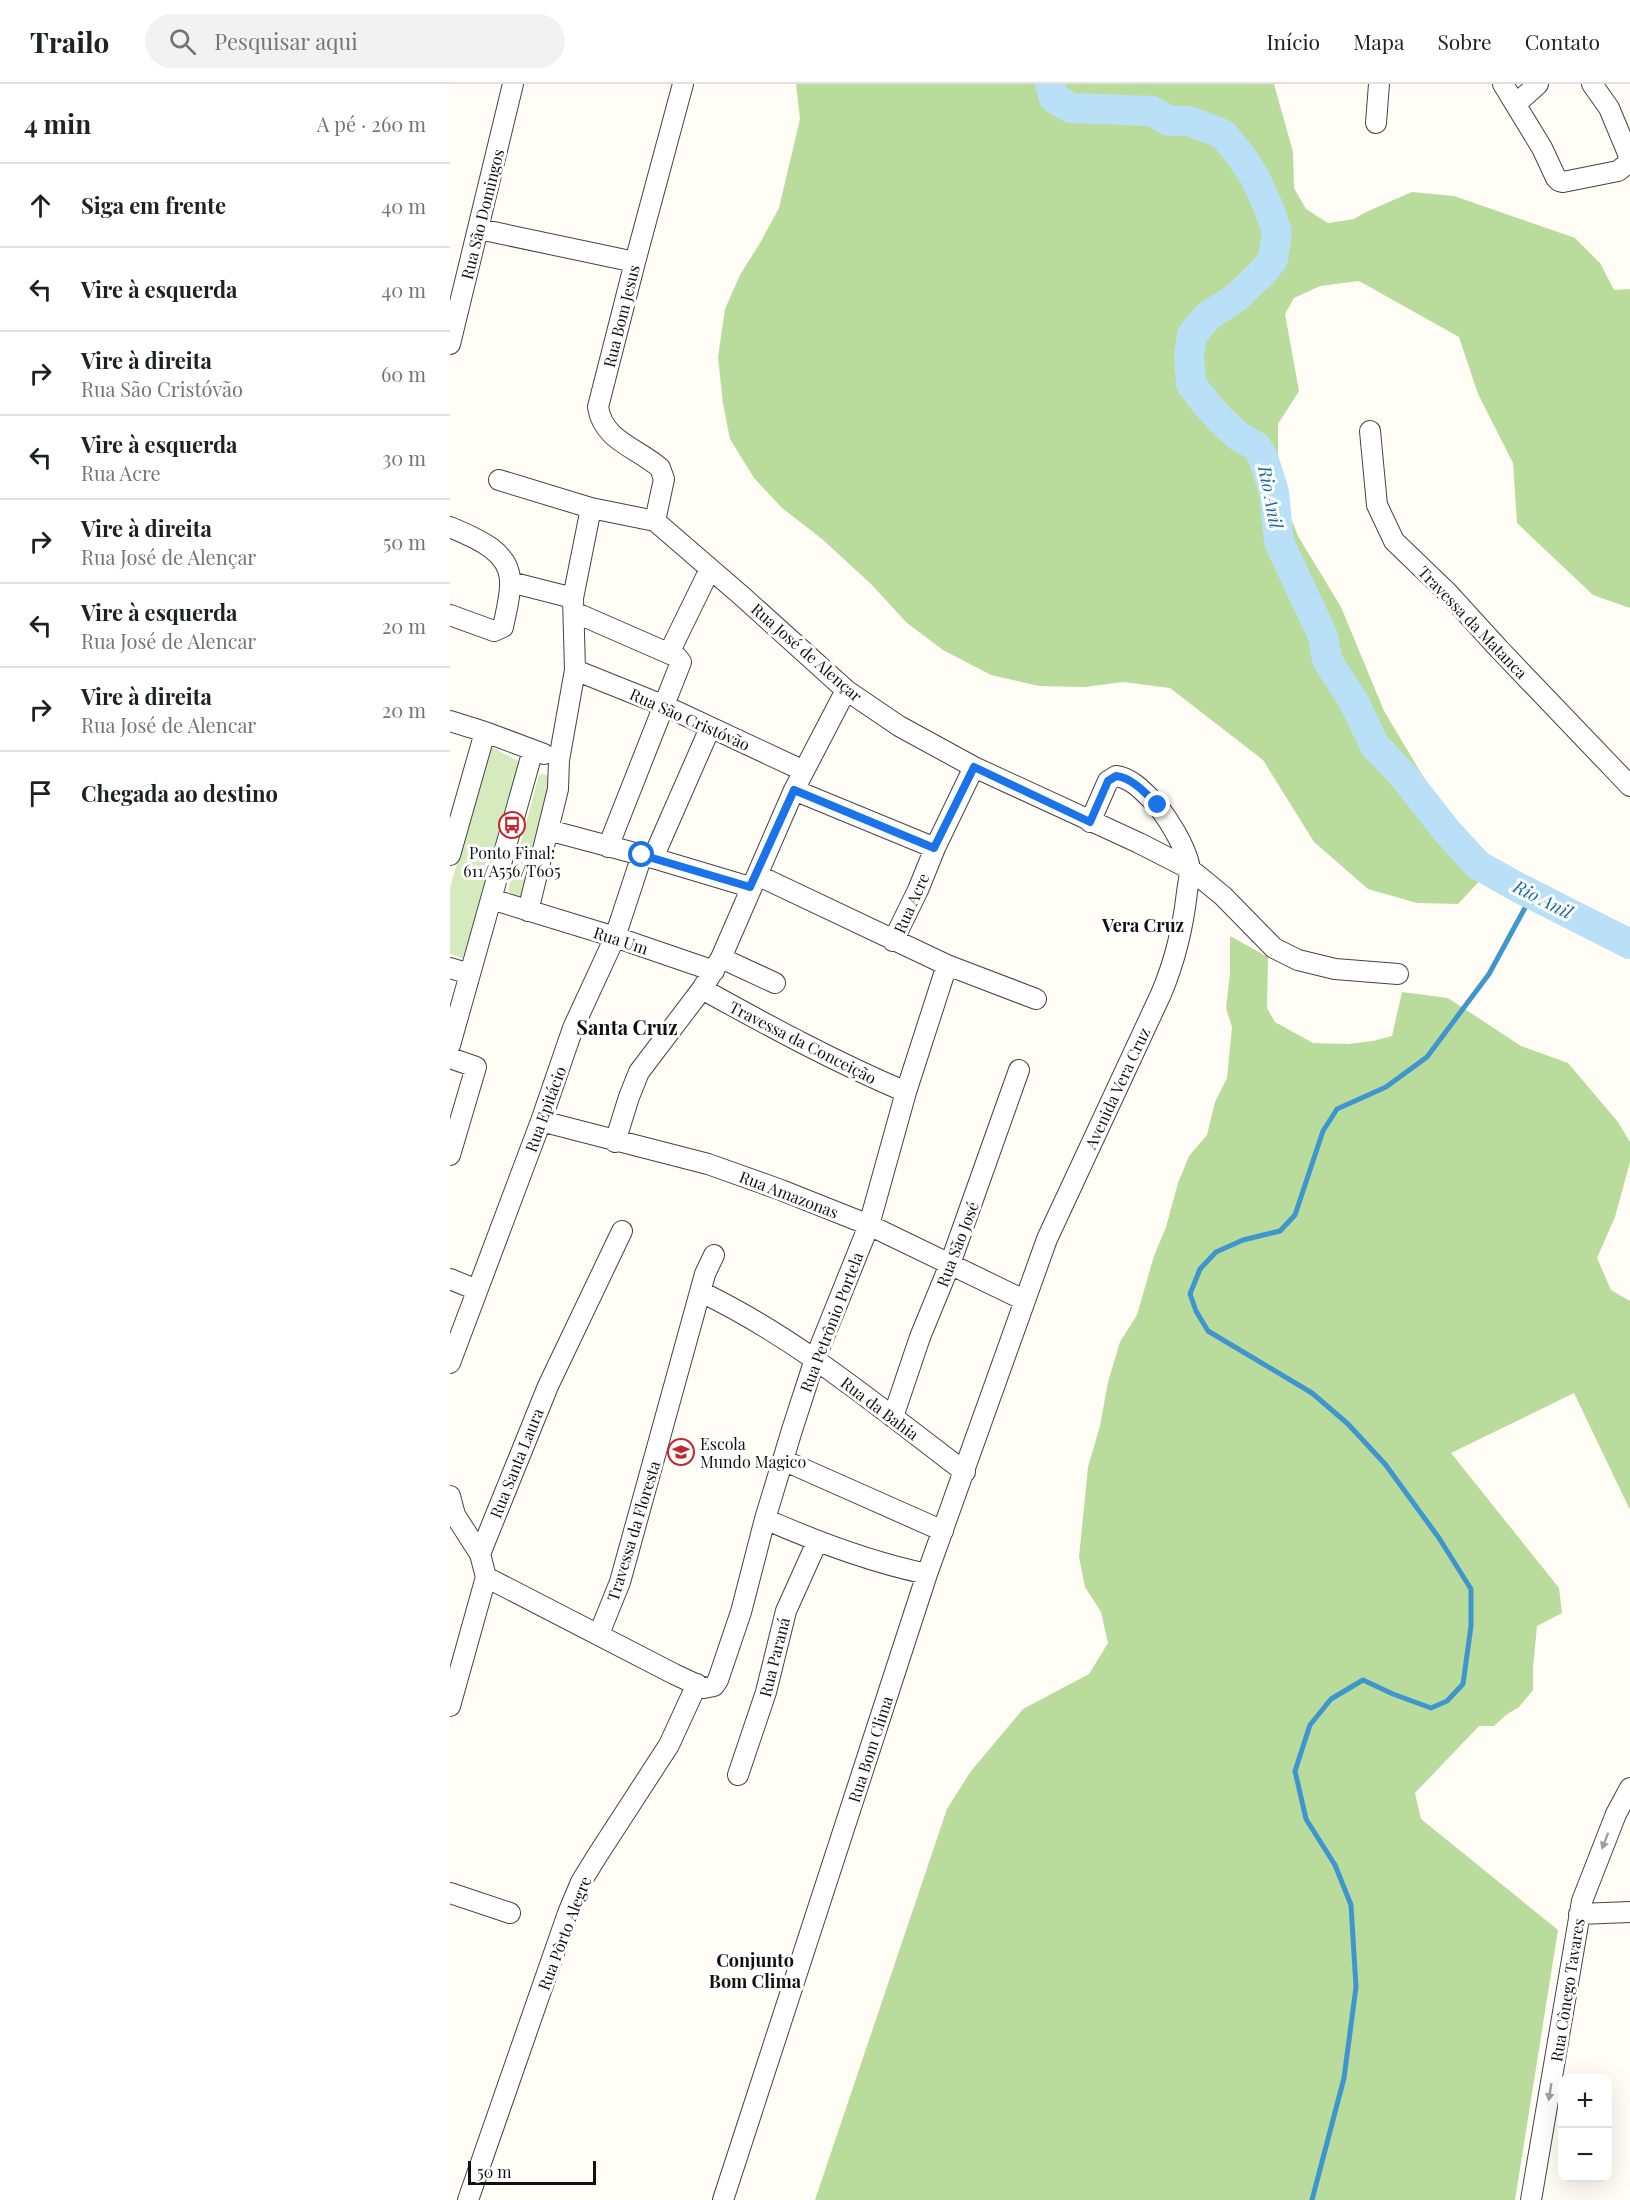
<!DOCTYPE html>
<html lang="pt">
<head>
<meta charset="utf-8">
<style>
  :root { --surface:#fff; --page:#f2f2f2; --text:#202124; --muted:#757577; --line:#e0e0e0 }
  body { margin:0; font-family:"Playfair Display",serif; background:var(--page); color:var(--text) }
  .controls { position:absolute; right:18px; bottom:18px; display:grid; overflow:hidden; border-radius:12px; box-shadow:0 6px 24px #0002 }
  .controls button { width:54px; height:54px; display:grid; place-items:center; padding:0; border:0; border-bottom:2px solid var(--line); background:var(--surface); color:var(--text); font:30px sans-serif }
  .scale { position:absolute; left:18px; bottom:15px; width:128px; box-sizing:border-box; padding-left:6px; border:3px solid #111; border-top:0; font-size:16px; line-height:21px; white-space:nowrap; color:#111; -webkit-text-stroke:4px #fff; paint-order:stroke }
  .stop { position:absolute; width:18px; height:18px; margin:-14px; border:4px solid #1a73e8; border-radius:50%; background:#fff }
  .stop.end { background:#1a73e8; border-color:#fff; box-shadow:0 2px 6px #0008 }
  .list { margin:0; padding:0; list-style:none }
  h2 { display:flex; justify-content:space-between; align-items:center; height:78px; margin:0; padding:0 24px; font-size:26px }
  h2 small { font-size:20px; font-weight:400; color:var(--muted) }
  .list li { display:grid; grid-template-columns:39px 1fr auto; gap:18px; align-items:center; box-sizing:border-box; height:84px; padding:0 24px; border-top:2px solid var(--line) }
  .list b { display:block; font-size:22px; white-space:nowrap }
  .list p { margin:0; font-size:20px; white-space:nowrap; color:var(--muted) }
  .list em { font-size:20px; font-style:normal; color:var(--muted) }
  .icon { flex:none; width:33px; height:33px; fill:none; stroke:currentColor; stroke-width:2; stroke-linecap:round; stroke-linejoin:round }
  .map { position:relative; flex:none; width:1180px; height:2116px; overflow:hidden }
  header { display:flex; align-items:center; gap:36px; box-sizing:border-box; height:84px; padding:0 30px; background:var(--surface); border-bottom:2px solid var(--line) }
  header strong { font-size:28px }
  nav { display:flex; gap:33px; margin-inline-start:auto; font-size:21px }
  .search { width:420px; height:54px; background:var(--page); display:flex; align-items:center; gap:15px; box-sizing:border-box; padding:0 21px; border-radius:33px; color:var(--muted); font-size:22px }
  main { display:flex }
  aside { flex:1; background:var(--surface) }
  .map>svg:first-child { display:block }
  .green { fill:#d5ebbd }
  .forest { fill:#b9dc9c }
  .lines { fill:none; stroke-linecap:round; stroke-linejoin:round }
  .stream { stroke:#3f96cf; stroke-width:5 }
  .river { stroke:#b9e0f7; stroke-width:30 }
  .minor-casing { stroke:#444; stroke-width:22 }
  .minor { stroke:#fff; stroke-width:20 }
  .oneway { fill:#a0a0a0 }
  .route { stroke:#1a73e8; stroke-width:8 }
  .labels { text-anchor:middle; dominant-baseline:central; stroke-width:6; stroke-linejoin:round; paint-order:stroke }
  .street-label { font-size:16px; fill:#111; stroke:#fff }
  .poi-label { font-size:16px; fill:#111; stroke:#fff }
  .water-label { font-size:18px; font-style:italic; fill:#1768a6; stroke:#fff }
  .neighbourhood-label { font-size:18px; font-weight:bold; fill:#111; stroke:#fff }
  .quarter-label { font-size:20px; font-weight:bold; fill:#111; stroke:#fff }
</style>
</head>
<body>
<header>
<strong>Trailo</strong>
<div class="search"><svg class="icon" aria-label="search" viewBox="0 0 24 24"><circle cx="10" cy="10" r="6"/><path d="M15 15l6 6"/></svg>Pesquisar aqui</div>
<nav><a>Início</a><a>Mapa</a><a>Sobre</a><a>Contato</a></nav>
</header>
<main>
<aside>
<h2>4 min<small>A pé · 260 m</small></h2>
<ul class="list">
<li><svg class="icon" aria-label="ahead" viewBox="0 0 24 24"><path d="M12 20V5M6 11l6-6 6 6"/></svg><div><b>Siga em frente</b></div><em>40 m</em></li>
<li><svg class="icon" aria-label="left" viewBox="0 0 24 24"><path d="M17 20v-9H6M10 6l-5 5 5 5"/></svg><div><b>Vire à esquerda</b></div><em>40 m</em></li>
<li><svg class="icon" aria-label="right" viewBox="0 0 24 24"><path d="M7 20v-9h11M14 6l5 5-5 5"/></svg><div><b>Vire à direita</b><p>Rua São Cristóvão</p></div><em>60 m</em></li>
<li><svg class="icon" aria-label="left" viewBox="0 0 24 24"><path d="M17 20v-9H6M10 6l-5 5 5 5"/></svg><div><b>Vire à esquerda</b><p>Rua Acre</p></div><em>30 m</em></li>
<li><svg class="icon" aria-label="right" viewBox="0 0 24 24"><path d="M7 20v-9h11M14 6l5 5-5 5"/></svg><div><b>Vire à direita</b><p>Rua José de Alençar</p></div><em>50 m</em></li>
<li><svg class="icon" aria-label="left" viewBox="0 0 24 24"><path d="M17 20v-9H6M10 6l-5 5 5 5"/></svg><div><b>Vire à esquerda</b><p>Rua José de Alencar</p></div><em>20 m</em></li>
<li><svg class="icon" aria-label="right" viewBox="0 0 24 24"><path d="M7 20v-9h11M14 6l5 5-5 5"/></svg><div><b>Vire à direita</b><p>Rua José de Alencar</p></div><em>20 m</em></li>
<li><svg class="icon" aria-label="arrive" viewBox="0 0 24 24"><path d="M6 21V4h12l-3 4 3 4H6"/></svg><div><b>Chegada ao destino</b></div></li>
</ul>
</aside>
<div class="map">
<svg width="1180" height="2116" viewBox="0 0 1180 2116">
  <rect width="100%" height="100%" fill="#fffdf5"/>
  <path class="green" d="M40,662l30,16 -55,197 -15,-5v-66z
    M93,690l10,3 -27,118 -6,3 -8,-3 -4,-5 31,-115z"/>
  <path class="forest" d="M346,0h478l19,68 1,36 12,21 22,14 26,-4 12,-7 46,-20 42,4 121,42 25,25 14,27 16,-1v319l-37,-13 -76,-72 -4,-60 -35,-69 -19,-57 -100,-56 -39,5 -26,12 -9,16 14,77 -21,33v41l7,38 13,33 43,71 43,104 43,72 51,67 10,22 -30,32 -41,-1 -49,-14 -54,-47 -51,-82 -93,-72 -47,-6 -38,5 -46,-1 -48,-11 -48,-25 -36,-27 -36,-39 -49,-45 -40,-31 -28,-30 -24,-39 -7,-35 -5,-47 7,-48 15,-34 20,-32 19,-35 21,-89z
    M780,852l38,21 -1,51 8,14 38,21 35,1 25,-3 19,-5 10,-44 46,6 73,48 47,17 50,59 12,20v20l-15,55 -18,41 14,32 19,11v209l-56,-117 -123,60 108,135 3,25 -25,13 -4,42v22l-14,17 -13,8 -12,11h-15l-64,67 6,26 137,111 -43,270h-700l132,-391 24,-38 52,-62 66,-35 19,-31 -7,-31 -16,-25 -6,-30 9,-90 12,-41 8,-44 12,-40 17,-27 17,-59 12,-29 12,-44 11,-27 18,-21 8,-33 12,-24 5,-51 -6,-19 4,-35z"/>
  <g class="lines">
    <path class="stream" d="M862,2116l32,-122 12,-91 -5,-82 -16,-40 -29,-46 -11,-48 15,-46 21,-26 32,-19 30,14 38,14 16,-7 16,-17 8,-58v-37l-32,-51 -54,-74 -37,-40 -36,-31 -104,-62 -12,-20 -6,-17 10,-25 16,-17 27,-12 37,-9 15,-16 28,-84 14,-22 49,-22 41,-30 62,-83 43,-79"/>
    <path class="river" d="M600,0l4,14 17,10 81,3 17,10h20l34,13 18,22 13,20 14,30 9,26 -4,27 -9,12 -27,26 -29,19 -16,19 -3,21 2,28 17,22 13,14 17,16 18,10 7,11 11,35 5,50 44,94 4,24 27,42 21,44 27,28 44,56 32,35 41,23 111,56"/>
    <defs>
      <path id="minor" d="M1053,0l39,64 14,30 3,3 4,1 55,-11 9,-7 2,-8 -20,-48 -17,-24
        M1066,20l22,-20
        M926,39l3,-39
        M29,145l156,33
        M0,260l63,-260
        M920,347l7,74 17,36 54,52 51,56 131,137
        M49,396l92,28 64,13 88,76 103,93 53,36 75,41 165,76 51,26 33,27 51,52 24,12 37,9 63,5
        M205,437l9,-42 -4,-11c-22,-20 -57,-27 -62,-61l37,-145 48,-178
        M0,443c23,10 59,23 60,53 1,15 -4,32 -7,47l-9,4 -44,-16
        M60,498l63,16
        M124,528l103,45 4,5 -73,185
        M219,569l41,-84
        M125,586l90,36 139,65
        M0,637l35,11 59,22
        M344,706l141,58
        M98,746l105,28 97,29
        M0,771l35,-123
        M203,774l57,-130
        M307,791l190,90 89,34
        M41,815l124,38 99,34
        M78,827l30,-122 1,-29 16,-90 -2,-72 18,-90
        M443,857l25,-51 17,-42 39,-81
        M271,874l54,25
        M0,884l20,6
        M252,905c67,37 133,73 204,103
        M0,961l83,-295
        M0,974l26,9 -26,88
        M91,1037l167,43 73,26 88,35 155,75
        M165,1058l14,-45 10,-25 63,-83 19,-31 73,-168 52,-100
        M0,1195l27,11
        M251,1208c96,46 179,116 264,180
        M0,1279l91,-242 32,-93 42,-91 27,-82
        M443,1333l27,-80 30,-73 69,-194
        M333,1376l160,71
        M0,1412l5,19 25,39 6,23 -36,129
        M315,1435c52,23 105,43 162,55
        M30,1470l68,-168 74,-155
        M36,1493l188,97 30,14 10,-2 4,-6 23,-68 24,-93 27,-89 23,-71 54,-134 37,-133 41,-127
        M149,1550l21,-52 85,-308 9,-19
        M288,1691l28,-83 20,-81 31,-69
        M0,1809l60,20
        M1129,1830l51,-2
        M18,2116l100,-287 13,-31 16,-26 72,-111 28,-61
        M273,2116l204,-626 120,-335 114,-245c14,-33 22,-66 26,-102 1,-7 3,-16 3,-23 -3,-21 -25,-57 -40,-71 -10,-10 -20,-20 -34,-22l-8,5 -18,41
        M1081,2116l51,-299 34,-87 14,-26"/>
    </defs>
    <use href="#minor" class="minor-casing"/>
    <use href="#minor" class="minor"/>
  </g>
  <defs><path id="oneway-solid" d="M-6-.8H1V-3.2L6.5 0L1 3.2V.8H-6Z" transform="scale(1.5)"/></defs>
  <g class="oneway">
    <use href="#oneway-solid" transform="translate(1155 1757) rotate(111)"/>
    <use href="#oneway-solid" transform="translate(1100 2008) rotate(99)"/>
  </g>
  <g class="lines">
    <path class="route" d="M192,771l108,32 44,-97 140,58 40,-81 116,55 18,-41 8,-5c17,2 30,18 42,29"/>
  </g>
  <defs>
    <symbol id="bus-ring" viewBox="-11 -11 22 22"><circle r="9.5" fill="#fff" stroke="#c4262e" stroke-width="1.5"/><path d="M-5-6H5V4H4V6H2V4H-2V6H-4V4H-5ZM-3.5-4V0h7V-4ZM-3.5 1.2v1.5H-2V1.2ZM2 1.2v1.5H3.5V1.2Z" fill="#c4262e"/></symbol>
    <symbol id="school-ring" viewBox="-11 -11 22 22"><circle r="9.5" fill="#fff" stroke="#c4262e" stroke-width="1.5"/><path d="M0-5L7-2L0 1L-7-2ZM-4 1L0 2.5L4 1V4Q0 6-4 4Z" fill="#c4262e"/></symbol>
  </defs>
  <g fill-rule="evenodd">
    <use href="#bus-ring" x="47" y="726" width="30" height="30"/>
    <use href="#school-ring" x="216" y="1353" width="30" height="30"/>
  </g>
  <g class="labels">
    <g class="street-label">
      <text transform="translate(32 130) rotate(-76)">Rua São Domingos</text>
      <text transform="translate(171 232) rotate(-76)">Rua Bom Jesus</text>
      <text transform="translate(1023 538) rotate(46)">Travessa da Matanca</text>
      <text transform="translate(357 568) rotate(41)">Rua José de Alençar</text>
      <text transform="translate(240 635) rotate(24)">Rua São Cristóvão</text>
      <text transform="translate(461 819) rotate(-66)">Rua Acre</text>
      <text transform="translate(171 856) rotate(18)">Rua Um</text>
      <text transform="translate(353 958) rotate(27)">Travessa da Conceição</text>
      <text transform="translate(667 1004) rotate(-65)">Avenida Vera Cruz</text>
      <text transform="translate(95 1025) rotate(-70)">Rua Epitácio</text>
      <text transform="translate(339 1110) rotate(21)">Rua Amazonas</text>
      <text transform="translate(507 1160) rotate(-69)">Rua São José</text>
      <text transform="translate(381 1238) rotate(-69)">Rua Petrônio Portela</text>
      <text transform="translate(430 1324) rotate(37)">Rua da Bahia</text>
      <text transform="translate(66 1379) rotate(-68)">Rua Santa Laura</text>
      <text transform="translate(183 1447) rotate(-73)">Travessa da Floresta</text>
      <text transform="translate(324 1573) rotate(-76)">Rua Paraná</text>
      <text transform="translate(420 1665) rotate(-72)">Rua Bom Clima</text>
      <text transform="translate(114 1849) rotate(-69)">Rua Pôrto Alegre</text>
      <text transform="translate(1117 1906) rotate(-81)">Rua Cônego Tavares</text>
    </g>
    <g class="poi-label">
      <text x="62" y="768">Ponto Final:<tspan x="62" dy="18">611/A556/T605</tspan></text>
      <text x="250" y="1359" text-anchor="start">Escola<tspan x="250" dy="18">Mundo Magico</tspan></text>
    </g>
    <g class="water-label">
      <text transform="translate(821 413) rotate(79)">Rio Anil</text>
      <text transform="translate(1093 815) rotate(27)">Rio Anil</text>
    </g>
    <g class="neighbourhood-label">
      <text x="693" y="841">Vera Cruz</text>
      <text x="305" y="1876">Conjunto<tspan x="305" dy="21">Bom Clima</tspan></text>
    </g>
    <g class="quarter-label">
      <text x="177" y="942">Santa Cruz</text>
    </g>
  </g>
</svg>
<div class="controls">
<button>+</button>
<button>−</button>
</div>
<div class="scale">50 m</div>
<div class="stop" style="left:192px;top:771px"></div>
<div class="stop end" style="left:708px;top:721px"></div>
</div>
</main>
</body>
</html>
